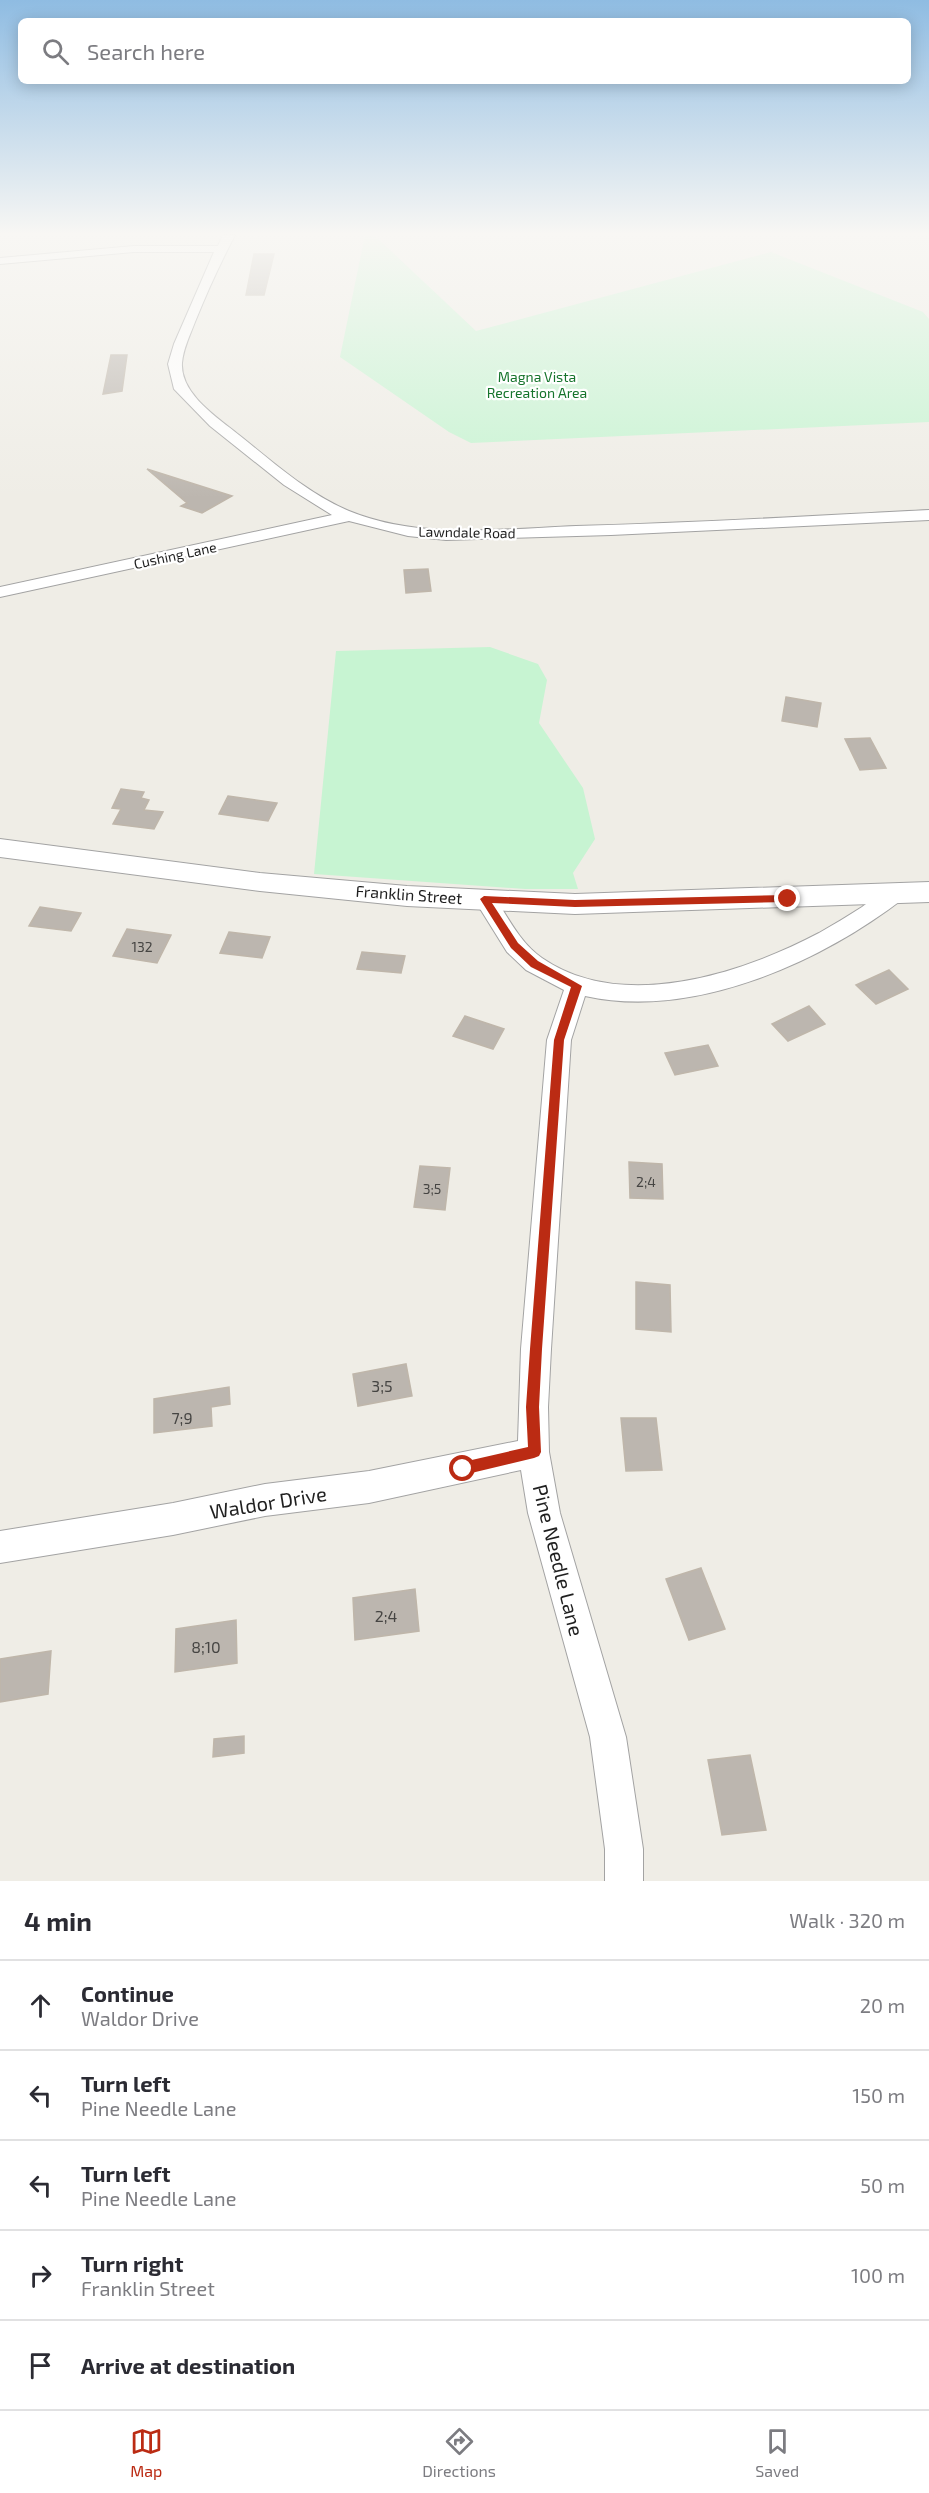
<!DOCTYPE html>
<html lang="en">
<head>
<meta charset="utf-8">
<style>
  :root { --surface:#fff; --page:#f2f2f3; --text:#2b2b33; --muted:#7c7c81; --line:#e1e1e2; --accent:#bb2b13 }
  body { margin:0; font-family:"Exo 2",sans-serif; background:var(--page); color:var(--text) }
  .stop { position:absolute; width:18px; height:18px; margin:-14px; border:4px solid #bb2b13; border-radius:50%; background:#fff }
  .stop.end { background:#bb2b13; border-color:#fff; box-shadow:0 2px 6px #0008 }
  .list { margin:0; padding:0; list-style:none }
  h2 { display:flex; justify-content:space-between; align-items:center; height:78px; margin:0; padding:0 24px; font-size:26px }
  h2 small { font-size:20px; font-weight:400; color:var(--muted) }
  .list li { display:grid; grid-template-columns:39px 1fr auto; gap:18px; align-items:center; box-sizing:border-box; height:90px; padding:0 24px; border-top:2px solid var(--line) }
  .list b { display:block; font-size:22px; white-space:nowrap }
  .list p { margin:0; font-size:20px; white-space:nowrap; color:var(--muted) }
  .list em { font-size:20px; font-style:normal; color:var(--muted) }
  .icon { flex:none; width:33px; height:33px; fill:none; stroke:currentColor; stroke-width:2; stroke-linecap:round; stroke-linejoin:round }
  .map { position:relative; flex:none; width:929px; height:1881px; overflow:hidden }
  .search { position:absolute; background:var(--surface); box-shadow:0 3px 15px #0003; left:18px; right:18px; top:18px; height:66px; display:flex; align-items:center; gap:15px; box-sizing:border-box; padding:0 21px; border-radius:9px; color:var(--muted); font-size:22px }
  .sheet { height:528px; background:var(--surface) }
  nav { display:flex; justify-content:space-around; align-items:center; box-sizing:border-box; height:84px; border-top:2px solid var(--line); background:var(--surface); font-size:16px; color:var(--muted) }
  nav a { display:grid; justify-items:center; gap:3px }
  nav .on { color:var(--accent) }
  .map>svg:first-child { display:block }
  .park { fill:#c7f4d2 }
  .building { fill:#bcb6af; stroke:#bfb6aa; stroke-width:1.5 }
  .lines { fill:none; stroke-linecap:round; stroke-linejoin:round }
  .minor-casing { stroke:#a3a3a3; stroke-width:2 }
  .tertiary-casing { stroke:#a3a3a3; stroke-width:2 }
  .minor { fill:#fff; fill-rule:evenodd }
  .tertiary { fill:#fff; fill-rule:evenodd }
  .route { fill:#bb2b13 }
  .labels { text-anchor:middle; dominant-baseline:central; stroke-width:4.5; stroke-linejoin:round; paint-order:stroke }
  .far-park-label { font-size:14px; fill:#16742c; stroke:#fff }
  .far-street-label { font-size:14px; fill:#1f1f1f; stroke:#fff }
  .number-label { font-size:14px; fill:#464543 }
  .street-label { font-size:16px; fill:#1f1f1f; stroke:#fff }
  .near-number-label { font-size:16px; fill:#464543 }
  .near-street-label { font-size:20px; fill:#1f1f1f; stroke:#fff }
</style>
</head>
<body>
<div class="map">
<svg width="929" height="1881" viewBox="0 0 929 1881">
  <rect width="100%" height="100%" fill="#efede6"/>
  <path class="park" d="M365,235h9l102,96 295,-79 152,60 6,7v103l-458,21 -22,-11 -109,-75z
    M490,647l48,17 9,16 -8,43 44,65 12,51 -22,34 5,16h-53l-211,-15 22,-223z"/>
  <path class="building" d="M254,254h20l-10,41h-18z
    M111,355h16l-5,36 -19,3z
    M147,469l85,27 -30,17 -21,-7 6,-3z
    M428,569l3,22 -25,2 -2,-23z
    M786,697l35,6 -4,24 -35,-6z
    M870,738l16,30 -26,2 -15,-31z
    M121,789l23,3 -3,6 8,2 -5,10 19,2 -9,17 -41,-5 8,-15 -9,-1z
    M228,796l49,7 -9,18 -49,-7z
    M40,907l41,6 -10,18 -42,-5z
    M127,929l44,6 -14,28 -44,-7z
    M229,932l41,5 -8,21 -42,-5z
    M362,952l43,4 -4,17 -44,-4z
    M889,970l19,19 -32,15 -20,-19z
    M809,1006l16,18 -37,17 -16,-17z
    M465,1016l39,13 -11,20 -40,-13z
    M708,1045l10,21 -43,9 -10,-22z
    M629,1162l33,2 1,35 -33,-1z
    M420,1166l30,2 -5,42 -31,-3z
    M636,1282l34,3 1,47 -35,-3z
    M406,1364l6,32 -54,10 -5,-32z
    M229,1387l1,17 -19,3 1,19 -58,7v-34z
    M621,1418h35l6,52 -36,1z
    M701,1568l24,61 -36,11 -23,-61z
    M415,1589l4,42 -64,9 -2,-42z
    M236,1620l1,43 -62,9 1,-43z
    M51,1651l-3,43 -48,8v-43z
    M244,1736v17l-31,4 1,-18z
    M750,1755l16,75 -44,5 -14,-75z"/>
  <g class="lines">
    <defs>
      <path id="minor" d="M223,235h12c-15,29 -28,57 -40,87 -5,13 -12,27 -13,41 -2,31 36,55 57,72 34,27 69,59 110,76 71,29 152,18 227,15 118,-3 235,-10 353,-16v10l-318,15 -165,5 -38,-4 -59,-15 -349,76v-10l332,-72 -48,-30 -74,-59 -36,-37 -6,-25 6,-20 40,-92h-80l-134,12v-6l134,-12h84z
        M896,885l8,3 3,5 -3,5c-84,65 -212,122 -319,98l-14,44 -20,309 -3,58 1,45 11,61 66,224 17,112v32h-38v-32l-15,-112 -62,-224 -7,-43 -152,33 -104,13 -92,19 -173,28v-32l173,-28 92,-19 104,-13 149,-30 3,-92 26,-309 17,-50 -38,-20 -19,-18 -33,-53 3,-5 8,-3 8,3c14,22 27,49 49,64 80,55 199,16 277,-25 14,-8 29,-17 43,-26 11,-8 21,-18 34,-22z"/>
      <path id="tertiary" d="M0,839l260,34 147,13 168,8 354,-12v20l-354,12 -168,-8 -147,-15 -260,-34z"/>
    </defs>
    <use href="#minor" class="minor-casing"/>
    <use href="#tertiary" class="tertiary-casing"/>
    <use href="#minor" class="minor"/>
    <use href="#tertiary" class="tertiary"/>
  </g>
  <linearGradient id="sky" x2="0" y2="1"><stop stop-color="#8fbce2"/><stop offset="0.47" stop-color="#f8f7f4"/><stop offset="1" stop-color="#f8f7f4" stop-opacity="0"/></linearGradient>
  <rect width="929" height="498" fill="url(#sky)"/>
  <path class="route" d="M788,895l5,4 -5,3 -213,5 -83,-4 26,40 20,18 44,25 -18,54 -22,309 -3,58 2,45 -2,4 -5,2 -71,17 -5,-2 -2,-4 2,-5 5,-2 65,-15 -2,-40 4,-58 24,-309 17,-53 -40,-20 -20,-19 -31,-49 4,-3 91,4z"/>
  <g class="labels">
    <g class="far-park-label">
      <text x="537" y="376">Magna Vista<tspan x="537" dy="16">Recreation Area</tspan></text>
    </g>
    <g class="far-street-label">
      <text transform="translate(467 532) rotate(1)">Lawndale Road</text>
      <text transform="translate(175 555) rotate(-12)">Cushing Lane</text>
    </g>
    <g class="number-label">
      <text x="142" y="946">132</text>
      <text x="646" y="1181">2;4</text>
      <text x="432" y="1188">3;5</text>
    </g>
    <g class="street-label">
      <text transform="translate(409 894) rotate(4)">Franklin Street</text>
    </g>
    <g class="near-number-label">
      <text x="382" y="1385">3;5</text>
      <text x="182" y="1417">7;9</text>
      <text x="386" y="1615">2;4</text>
      <text x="206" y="1646">8;10</text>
    </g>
    <g class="near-street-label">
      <text transform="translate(268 1502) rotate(-9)">Waldor Drive</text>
      <text transform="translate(559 1560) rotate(76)">Pine Needle Lane</text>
    </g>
  </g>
</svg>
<div class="stop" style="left:463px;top:1469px"></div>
<div class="stop end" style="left:788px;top:899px"></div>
<div class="search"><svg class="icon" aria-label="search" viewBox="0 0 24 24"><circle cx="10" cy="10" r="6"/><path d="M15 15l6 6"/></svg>Search here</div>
</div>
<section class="sheet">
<h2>4 min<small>Walk · 320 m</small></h2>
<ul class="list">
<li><svg class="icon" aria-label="ahead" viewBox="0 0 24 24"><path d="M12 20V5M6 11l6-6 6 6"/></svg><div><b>Continue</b><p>Waldor Drive</p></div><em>20 m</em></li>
<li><svg class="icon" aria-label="left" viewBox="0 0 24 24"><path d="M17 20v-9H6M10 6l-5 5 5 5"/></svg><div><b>Turn left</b><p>Pine Needle Lane</p></div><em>150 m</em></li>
<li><svg class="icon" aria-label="left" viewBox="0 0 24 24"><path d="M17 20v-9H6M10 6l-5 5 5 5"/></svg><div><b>Turn left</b><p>Pine Needle Lane</p></div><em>50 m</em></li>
<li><svg class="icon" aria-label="right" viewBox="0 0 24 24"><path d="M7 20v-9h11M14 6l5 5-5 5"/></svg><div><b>Turn right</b><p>Franklin Street</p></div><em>100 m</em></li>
<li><svg class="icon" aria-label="arrive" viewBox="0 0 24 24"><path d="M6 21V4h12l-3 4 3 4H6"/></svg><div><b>Arrive at destination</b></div></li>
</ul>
</section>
<nav>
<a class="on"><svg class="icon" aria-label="map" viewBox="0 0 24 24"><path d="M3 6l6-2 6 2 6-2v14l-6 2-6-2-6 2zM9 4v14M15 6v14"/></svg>Map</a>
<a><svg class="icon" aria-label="directions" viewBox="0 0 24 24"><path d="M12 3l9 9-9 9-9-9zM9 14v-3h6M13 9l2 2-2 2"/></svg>Directions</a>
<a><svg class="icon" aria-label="saved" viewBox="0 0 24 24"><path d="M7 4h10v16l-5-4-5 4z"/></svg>Saved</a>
</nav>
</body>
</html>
